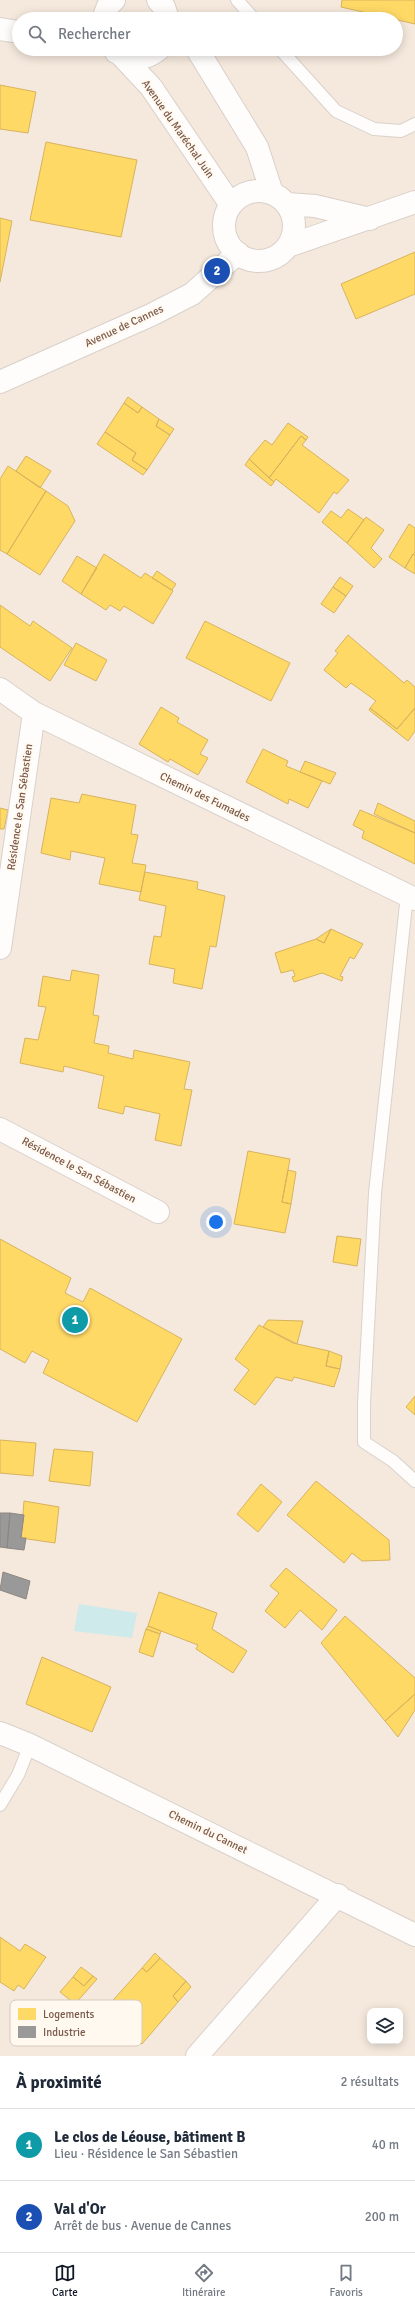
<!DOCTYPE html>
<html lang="fr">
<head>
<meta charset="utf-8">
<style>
  :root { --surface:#fff; --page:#f2f2f3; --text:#1f2937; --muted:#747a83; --line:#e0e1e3; --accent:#111827 }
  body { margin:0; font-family:Signika,sans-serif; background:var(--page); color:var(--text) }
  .controls { position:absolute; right:12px; bottom:12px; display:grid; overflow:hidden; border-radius:8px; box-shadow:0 2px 10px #0003 }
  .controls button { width:36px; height:36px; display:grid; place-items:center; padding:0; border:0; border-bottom:1px solid var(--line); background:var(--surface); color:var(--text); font:20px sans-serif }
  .you { position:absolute; left:216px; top:1222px; width:14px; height:14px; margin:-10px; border:3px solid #fff; border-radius:50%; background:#1a73e8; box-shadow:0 0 0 6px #1a73e833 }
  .badge { display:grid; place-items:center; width:26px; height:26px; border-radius:50%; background:var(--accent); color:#fff; font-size:13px; font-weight:700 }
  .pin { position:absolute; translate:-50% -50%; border:2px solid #fff; box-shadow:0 1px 4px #0006 }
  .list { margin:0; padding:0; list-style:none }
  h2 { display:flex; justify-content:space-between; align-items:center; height:52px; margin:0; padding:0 16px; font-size:17px }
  h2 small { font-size:13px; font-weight:400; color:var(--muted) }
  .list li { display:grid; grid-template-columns:26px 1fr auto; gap:12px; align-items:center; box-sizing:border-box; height:72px; padding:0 16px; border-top:1px solid var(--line) }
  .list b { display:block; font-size:15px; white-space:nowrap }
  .list p { margin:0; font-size:13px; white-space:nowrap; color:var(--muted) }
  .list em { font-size:13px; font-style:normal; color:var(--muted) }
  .icon { flex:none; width:22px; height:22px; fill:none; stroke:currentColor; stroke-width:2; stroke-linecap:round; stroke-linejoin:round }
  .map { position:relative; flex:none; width:415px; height:2056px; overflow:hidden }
  .search { position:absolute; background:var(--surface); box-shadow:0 2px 10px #0003; left:12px; right:12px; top:12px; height:44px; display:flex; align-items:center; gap:10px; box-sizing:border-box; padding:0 14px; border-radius:22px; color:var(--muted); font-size:15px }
  .sheet { height:196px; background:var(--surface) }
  nav { display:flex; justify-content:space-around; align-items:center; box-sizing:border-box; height:56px; border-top:1px solid var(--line); background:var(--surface); font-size:11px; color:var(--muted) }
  nav a { display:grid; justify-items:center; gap:2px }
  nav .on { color:var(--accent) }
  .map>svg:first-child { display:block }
  .residential { fill:#f5e9dd; fill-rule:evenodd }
  .water { fill:#ceeaeb }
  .homes { fill:#ffd966; stroke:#d7b35e }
  .industry { fill:#999; stroke:#908681 }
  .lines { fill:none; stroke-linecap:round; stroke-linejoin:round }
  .service-casing { stroke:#d9d1cb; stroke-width:14 }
  .minor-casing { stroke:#d9d1cb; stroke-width:24 }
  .tertiary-casing { stroke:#d9d1cb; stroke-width:24 }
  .secondary-casing { stroke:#d9cfc9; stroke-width:24 }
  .service { stroke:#fefdfc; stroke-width:12 }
  .minor { stroke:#fefdfc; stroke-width:22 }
  .tertiary { stroke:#fefdfc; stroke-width:22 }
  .secondary { stroke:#fefdfc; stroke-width:22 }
  .labels { text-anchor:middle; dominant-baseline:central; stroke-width:4; stroke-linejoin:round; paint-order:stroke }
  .street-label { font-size:11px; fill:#7b594a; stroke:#fff9f0 }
  .key { fill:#fff9f0; stroke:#d7c9be; stroke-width:1 }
  .key-label { font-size:11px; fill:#7b594a }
</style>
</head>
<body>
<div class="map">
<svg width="415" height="2056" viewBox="0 0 415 2056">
  <rect width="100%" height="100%" fill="#f9f4ed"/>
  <path class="residential" d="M0,0h415v2056h-415zM19,19h377v30h-377zM370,2011h30v30h-30z"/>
  <path class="water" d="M79,1604l58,9 -5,25 -58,-7z"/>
  <path class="homes" d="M342,0h73v24l-74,-17z
    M0,85l36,7 -8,41 -28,-4z
    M46,142l91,18 -16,77 -91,-17z
    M0,218l12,3 -12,61z
    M415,252v42l-59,25 -15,-35z
    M128,397l14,10 -4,6 -14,-10z
    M124,403l14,10 4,-6 17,12 -3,7 14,9 -23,35 -15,-10 4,-7 -31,-21z
    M159,419l15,10 -4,6 -14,-9z
    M288,423l20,14 -2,3 -5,-4 -32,42 -20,-19 16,-19 7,5z
    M105,432l31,21 -4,7 15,10 -4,5 -46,-31z
    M301,436l5,4 -4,5 47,35 -12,14 -3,-2 -15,21 -43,-34 -2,3 -5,-4z
    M26,456l25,15 -11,17 -24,-17z
    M249,459l25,23 -3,4 -26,-21z
    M8,466l38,25 -39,63 -7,-4v-71z
    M46,491l22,15 7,15 -35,54 -33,-21z
    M348,509l16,11 -17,23 -25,-21 9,-11 10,7z
    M366,517l18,13 -13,18 11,11 -8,9 -27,-25z
    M409,524l6,4v27l-2,-1 -8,14 -16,-11z
    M104,554l37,24 4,-5 28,18 -20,33 -29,-18 -4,5 -10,-6 -4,5 -25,-16z
    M413,554l2,1v19l-10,-6z
    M77,556l20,12 -16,26 -19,-13z
    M157,571l19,13 -4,6 -20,-12z
    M340,577l13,9 -7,10 -13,-9z
    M333,587l13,9 -12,17 -13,-9z
    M0,605l30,21 3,-5 39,27 -22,33 -50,-34z
    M205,621l85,42 -19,38 -85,-43z
    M348,635l56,48 3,-3 8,7v21l-18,21 -27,-21 6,-7 -25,-18 -5,5 -22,-18 14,-17 -3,-2z
    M76,643l31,17 -11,21 -32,-16z
    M161,707l18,11 -2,4 31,18 -8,14 8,4 -10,17 -28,-16 -2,3 -29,-18z
    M370,708l27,21 18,-21v23l-7,10 -39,-31z
    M263,749l25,12 -2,5 36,15 -14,27 -19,-9 -1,5 -42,-22z
    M305,761l31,12 -6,11 -30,-12z
    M82,794l54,11 -5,29 7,1 -6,28 14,2 -5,27 -42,-8 6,-26 -34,-7 -1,9 -29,-7 10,-55 28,5z
    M378,803l37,18v12l-41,-19z
    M0,808l8,2 -4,19h-4z
    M360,810l55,23v31l-53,-26 2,-7 -11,-6z
    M145,872l53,10 -1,7 28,7 -9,51 -6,-1 -8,43 -29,-6 2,-14 -26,-5 5,-28 7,1 5,-31 -27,-6z
    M331,929l-7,14 -8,-4z
    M331,929l32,15 -9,15 -4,-2 -10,19 3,1 -1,4 -20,-8 -28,9 -2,-5 3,-1 -2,-6 -12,3 -6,-20 41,-14 8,4z
    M72,970l27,5 -6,40 6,1 -5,27 15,3 -1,7 25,6 1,-9 56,12 -6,27 8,1 -11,56 -26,-6 5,-26 -35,-8 -2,8 -25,-6 6,-32 -40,-10 -1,6 -43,-9 5,-25 13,2 8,-33 -8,-1 5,-30 27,5z
    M248,1151l42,8 -8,43 9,2 -6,29 -51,-9z
    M288,1170l8,2 -5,32 -9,-2z
    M337,1236l24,3 -4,27 -24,-4z
    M0,1239l71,39 -6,15 18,9 7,-14 92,51 -45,83 -94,-49 6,-13 -17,-9 -7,12 -25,-14z
    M268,1320l35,1 -6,23 -34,-17z
    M259,1325l34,18 36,8 -3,15 14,3 -6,18 -40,-10 -2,4 -16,-4 -21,28 -21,-15 15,-20 -14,-11z
    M329,1351l13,5 -2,13 -14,-3z
    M415,1396v19l-9,-8z
    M0,1440l36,3 -3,33 -33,-3z
    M54,1449l39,3 -3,34 -41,-5z
    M316,1481l73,59 1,20 -28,1 -10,-8 -8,10 -57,-48z
    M261,1484l21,18 -24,30 -21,-18z
    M24,1501l35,6 -4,36 -34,-5z
    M286,1568l51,42 -15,20 -22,-20 -15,18 -20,-17 14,-18 -9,-7z
    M159,1592l58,21 -5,16 35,22 -14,22 -37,-24 2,-4 -50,-19z
    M345,1616l70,62v16l-30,27 -64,-78z
    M148,1626l13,5 -1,3 -14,-5z
    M146,1629l14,5 -7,23 -14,-5z
    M42,1657l69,30 -19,45 -66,-28z
    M415,1694v16l-17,27 -13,-16z
    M0,1937l20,14 5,-7 21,13 -22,32 -6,-4 -4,6 -14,-9z
    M155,1953l5,5 -13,14 -5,-4z
    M160,1958l26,23 -13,15 5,6 -36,42 -37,-35 37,-41 5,4z
    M81,1967l12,9 -9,10 -11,-9z
    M93,1976l4,3 -22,25 -15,-12 13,-15 11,9z
    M186,1981l5,6 -13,15 -5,-6z"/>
  <path class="industry" d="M0,1513h10l-3,35 -7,-1z
    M10,1513l14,2 -3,23h5l-2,12 -17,-2z
    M3,1572l27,9 -4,18 -26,-9z"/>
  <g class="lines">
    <defs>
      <path id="service" d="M237,0l17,19
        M280,49l56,62 38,18 27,2 14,-7
        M407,895l-32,298 -11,211v38l29,19 22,20
        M0,1805l18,-30 12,-30"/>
      <path id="minor" d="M0,29l19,3
        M0,689l34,24 381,186
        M0,948l34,-235
        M0,1129l158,83
        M0,1733l30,12 385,190
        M197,2056l141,-161"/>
      <path id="tertiary" d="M0,382l151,-67 41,-21 46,-41"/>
      <path id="secondary" d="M158,0l6,7 4,12
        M103,19l5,-13 6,-6
        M197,49l60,98 15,46
        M116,52c15,9 30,8 43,-3
        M121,55l30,32 80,118
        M224 226a35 35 0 1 1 70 0a35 35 0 1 1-70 0Z
        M287,204l28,2 55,13
        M288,246l127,-44"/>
    </defs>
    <use href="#service" class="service-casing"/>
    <use href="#minor" class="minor-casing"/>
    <use href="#tertiary" class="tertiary-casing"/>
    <use href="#secondary" class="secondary-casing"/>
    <use href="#service" class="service"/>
    <use href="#minor" class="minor"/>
    <use href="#tertiary" class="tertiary"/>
    <use href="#secondary" class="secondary"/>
  </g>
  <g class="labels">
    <g class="street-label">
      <text transform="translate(178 129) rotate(55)">Avenue du Maréchal Juin</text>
      <text transform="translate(124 326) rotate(-25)">Avenue de Cannes</text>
      <text transform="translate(205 797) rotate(26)">Chemin des Fumades</text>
      <text transform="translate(20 807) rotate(-82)">Résidence le San Sébastien</text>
      <text transform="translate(79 1170) rotate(28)">Résidence le San Sébastien</text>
      <text transform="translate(208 1832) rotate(26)">Chemin du Cannet</text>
    </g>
  </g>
  <rect x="10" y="2000" width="132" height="46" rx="6" class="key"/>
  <rect x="18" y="2008" width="18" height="12" fill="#ffd966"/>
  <rect x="18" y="2026" width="18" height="12" fill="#999"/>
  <g class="key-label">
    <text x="43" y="2018">Logements</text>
    <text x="43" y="2036">Industrie</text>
  </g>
</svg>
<div class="controls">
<button><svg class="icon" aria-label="layers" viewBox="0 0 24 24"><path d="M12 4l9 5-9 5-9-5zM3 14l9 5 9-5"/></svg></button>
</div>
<div class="you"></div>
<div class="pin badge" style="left:75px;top:1320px;background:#0f9aa8">1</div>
<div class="pin badge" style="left:217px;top:271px;background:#1a4fb4">2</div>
<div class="search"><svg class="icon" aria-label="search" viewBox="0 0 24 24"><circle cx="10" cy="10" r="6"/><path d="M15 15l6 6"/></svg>Rechercher</div>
</div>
<section class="sheet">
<h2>À proximité<small>2 résultats</small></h2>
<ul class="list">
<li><span class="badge" style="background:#0f9aa8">1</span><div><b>Le clos de Léouse, bâtiment B</b><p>Lieu · Résidence le San Sébastien</p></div><em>40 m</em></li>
<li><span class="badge" style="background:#1a4fb4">2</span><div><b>Val d'Or</b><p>Arrêt de bus · Avenue de Cannes</p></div><em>200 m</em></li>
</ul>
</section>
<nav>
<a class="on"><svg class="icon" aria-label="map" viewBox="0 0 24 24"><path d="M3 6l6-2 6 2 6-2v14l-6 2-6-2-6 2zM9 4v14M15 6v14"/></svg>Carte</a>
<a><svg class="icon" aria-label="directions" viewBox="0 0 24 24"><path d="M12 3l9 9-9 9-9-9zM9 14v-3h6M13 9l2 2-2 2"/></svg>Itinéraire</a>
<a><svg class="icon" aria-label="saved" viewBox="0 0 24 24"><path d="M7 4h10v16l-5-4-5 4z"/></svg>Favoris</a>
</nav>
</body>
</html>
